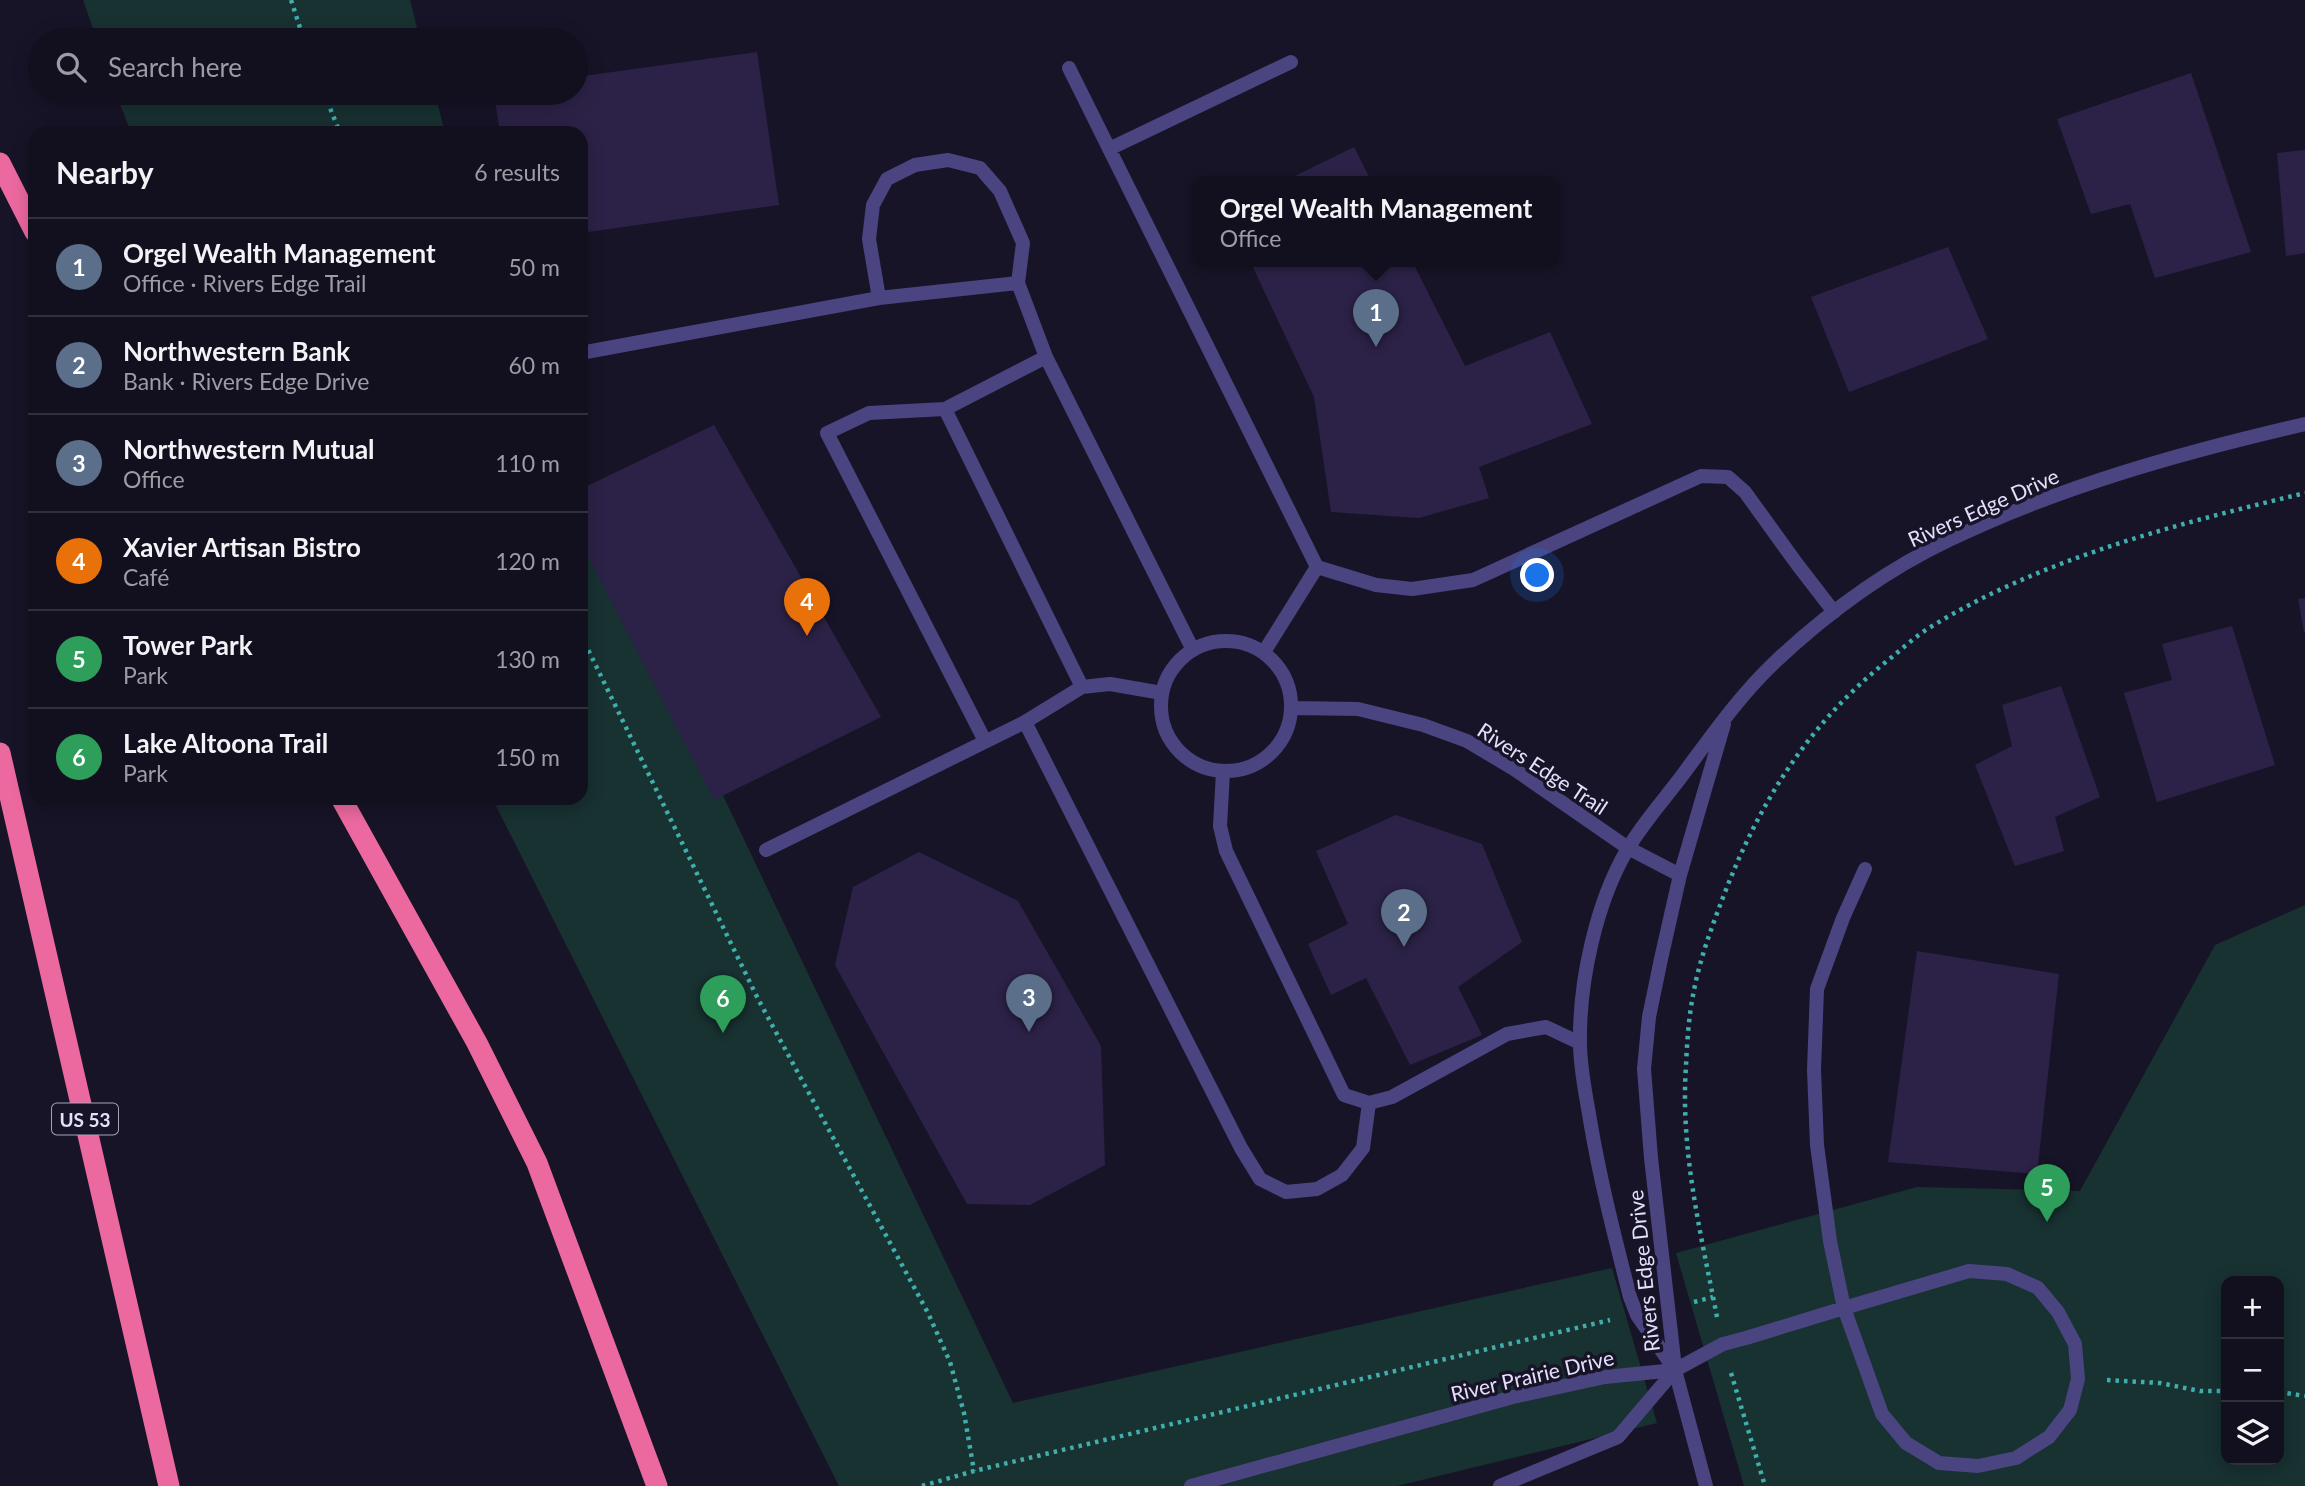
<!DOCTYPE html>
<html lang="en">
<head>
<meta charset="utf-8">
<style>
  :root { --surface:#120f1e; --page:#1b1827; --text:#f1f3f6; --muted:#9c9ca4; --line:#312f3c; --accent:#23c5e3 }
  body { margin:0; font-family:Lato,sans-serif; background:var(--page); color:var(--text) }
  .controls { position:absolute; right:21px; bottom:21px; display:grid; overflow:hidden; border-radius:14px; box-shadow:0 4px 18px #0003 }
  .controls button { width:63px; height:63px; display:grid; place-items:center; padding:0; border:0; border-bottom:2px solid var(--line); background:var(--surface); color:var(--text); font:35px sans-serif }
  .you { position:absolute; left:1538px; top:576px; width:24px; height:24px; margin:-18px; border:5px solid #fff; border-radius:50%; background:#1a73e8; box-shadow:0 0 0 10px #1a73e833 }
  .badge { display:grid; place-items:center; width:46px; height:46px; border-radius:50%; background:var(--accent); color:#fff; font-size:23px; font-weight:700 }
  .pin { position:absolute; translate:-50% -58px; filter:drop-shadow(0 2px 4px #0008) }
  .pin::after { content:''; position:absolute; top:37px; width:24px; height:21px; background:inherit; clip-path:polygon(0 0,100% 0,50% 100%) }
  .popup { position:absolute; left:1192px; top:176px; width:368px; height:91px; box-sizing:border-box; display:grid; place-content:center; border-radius:14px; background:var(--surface); filter:drop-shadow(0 2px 5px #0005); font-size:23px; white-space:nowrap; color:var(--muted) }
  .popup b { font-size:26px; color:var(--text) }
  .popup::after { content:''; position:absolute; left:50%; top:100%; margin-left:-14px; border:14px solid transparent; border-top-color:var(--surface) }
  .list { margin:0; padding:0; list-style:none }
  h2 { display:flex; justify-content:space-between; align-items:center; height:91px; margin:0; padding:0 28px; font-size:30px }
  h2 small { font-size:23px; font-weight:400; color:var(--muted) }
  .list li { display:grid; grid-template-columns:46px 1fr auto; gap:21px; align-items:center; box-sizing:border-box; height:98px; padding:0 28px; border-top:2px solid var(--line) }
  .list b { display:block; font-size:26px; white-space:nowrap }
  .list p { margin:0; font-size:23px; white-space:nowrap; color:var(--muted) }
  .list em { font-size:23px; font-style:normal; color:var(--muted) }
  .icon { flex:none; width:38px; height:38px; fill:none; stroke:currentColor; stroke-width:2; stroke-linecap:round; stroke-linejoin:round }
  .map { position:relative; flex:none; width:2305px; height:1486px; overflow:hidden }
  .search { position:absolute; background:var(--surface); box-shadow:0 4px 18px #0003; left:28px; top:28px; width:560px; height:77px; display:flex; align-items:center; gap:18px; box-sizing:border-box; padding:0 24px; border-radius:38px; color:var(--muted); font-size:26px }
  .panel { position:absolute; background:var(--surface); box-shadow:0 4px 18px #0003; left:28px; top:126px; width:560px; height:679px; border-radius:21px }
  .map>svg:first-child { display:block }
  .green { fill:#183131; fill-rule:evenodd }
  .building { fill:#2c2247 }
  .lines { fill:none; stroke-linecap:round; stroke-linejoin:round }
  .path { stroke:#40aead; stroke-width:4.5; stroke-dasharray:3.5 5; stroke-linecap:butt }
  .service { stroke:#4a4581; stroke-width:14 }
  .minor { stroke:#4a4581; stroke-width:14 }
  .tertiary { stroke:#4a4581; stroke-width:14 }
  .motorway { stroke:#ec69a0; stroke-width:21 }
  .labels { text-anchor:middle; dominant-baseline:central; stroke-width:7; stroke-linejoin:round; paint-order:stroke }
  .shield { fill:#181428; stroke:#a7a2bc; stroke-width:2 }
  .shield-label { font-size:19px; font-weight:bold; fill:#e4dffb }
  .street-label { font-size:21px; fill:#e4dffb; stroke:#181428 }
</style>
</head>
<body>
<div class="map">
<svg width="2305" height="1486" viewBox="0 0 2305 1486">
  <rect width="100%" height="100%" fill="#181428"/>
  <path class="green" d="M83,0h327l10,40h-323z
    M116,93h319l10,40h-314z
    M581,498l432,905 599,-135 45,155 -260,63h-558l-347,-688h89z
    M2305,905v581h-561l-68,-233 241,-66 163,4 135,-246zM2226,1281h53v179h-53z"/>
  <path class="building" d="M757,52l22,153 -198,28v-100h-81l-6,-40h82v-16z
    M2191,73l60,179 -96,26 -25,-74 -39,10 -34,-95z
    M1354,147l17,34h-86z
    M2305,150v103l-19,3 -9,-103z
    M1948,247l40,92 -139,53 -38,-95z
    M1250,261h162l53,105 85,-34 42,92 -113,43 10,31 -70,20 -88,-6 -17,-115z
    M714,425l167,292 -167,83 -133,-257v-54z
    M2305,598v34h-1l-6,-33z
    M2232,626l43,139 -118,37 -33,-109 48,-13 -10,-36z
    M2061,686l39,111 -45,20 9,34 -49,15 -40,-101 37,-19 -10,-41z
    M1396,815l86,29 40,98 -64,45 24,48 -72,30 -44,-87 -35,17 -23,-51 40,-20 -32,-73z
    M919,852l99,49 83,145 4,119 -75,40 -63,-1 -132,-239 18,-78z
    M1917,951l142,23 -22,200 -149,-12z"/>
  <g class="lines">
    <path class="path" d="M291,0l13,40
      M324,93l16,40
      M581,635l177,364 170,314 22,49 14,51 10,58
      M1694,1302l19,-5
      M1717,1317c-16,-83 -37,-166 -31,-251 1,-25 3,-52 8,-76 6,-31 17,-61 28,-90 37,-98 87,-178 170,-243 12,-10 24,-21 37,-29 113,-70 248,-104 376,-135
      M1731,1373l34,113
      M2107,1380l53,3 40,8h26
      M2279,1392l26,4
      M922,1486l52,-15 636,-151"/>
    <path class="service" d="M1069,68l248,499 -53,85
      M1109,149l182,-87
      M1018,283l-139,15 -10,-59 4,-34 14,-26 28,-14 33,-5 32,8 20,23 23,52 -5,40 28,74 147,293
      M586,352l293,-54
      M945,409l137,278
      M1317,567l59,18 36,4 61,-9 228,-104 27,1 17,15 52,72 37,48
      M1162,693l-52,-9 -28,3 -57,35 216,426 19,31 26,13 31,-3 25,-14 21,-27 6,-45
      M985,741l-158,-308 42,-20 76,-4 101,-52
      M1223,772l-3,54 6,25 118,244 25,8 23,-6 115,-63 39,-7 34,16
      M766,850l259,-128
      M1675,1370l48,-26 23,-6 98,-30 125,-37 38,3 31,14 20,24 17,32 3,35 -8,31 -21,27 -33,21 -38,8 -39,-3 -33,-20 -24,-29 -38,-106 -14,-67 -13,-96 -3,-75 3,-81 26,-71 22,-49"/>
    <path class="minor" d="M1161 706a65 65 0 1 1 130 0a65 65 0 1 1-130 0Z
      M1293,708l65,1 65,16 44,16 47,28 114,79 52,27
      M1675,1368l-24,-210 -7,-89 5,-52 12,-58 19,-84 44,-151
      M1675,1370l-38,-55 -7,-18c-15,-59 -30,-117 -40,-177 -4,-25 -10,-51 -10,-77 -1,-61 16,-140 47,-193 15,-26 36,-49 54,-73 29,-39 58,-81 94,-115 51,-48 111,-92 174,-122 112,-54 235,-88 356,-116"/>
    <path class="tertiary" d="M1675,1370l31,116
      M1191,1486l322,-89 92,-20 70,-7
      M1500,1486l118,-49 57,-67"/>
    <path class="motorway" d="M0,163l35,69
      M0,753l169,733
      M341,798l136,245 60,120 120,323"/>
  </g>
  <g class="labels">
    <rect class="shield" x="52" y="1103.5" width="66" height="31" rx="5"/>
    <g class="shield-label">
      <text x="85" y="1119">US 53</text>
    </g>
    <g class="street-label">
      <text transform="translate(1983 507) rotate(-24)">Rivers Edge Drive</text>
      <text transform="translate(1543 768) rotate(33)">Rivers Edge Trail</text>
      <text transform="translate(1643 1271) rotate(-96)">Rivers Edge Drive</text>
      <text transform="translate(1532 1375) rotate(-13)">River Prairie Drive</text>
    </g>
  </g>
</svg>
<div class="controls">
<button>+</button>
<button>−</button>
<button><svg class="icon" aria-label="layers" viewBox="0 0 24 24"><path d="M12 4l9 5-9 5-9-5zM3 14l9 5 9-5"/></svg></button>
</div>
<div class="you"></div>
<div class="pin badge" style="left:1376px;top:347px;background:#5c6f8a">1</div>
<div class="popup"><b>Orgel Wealth Management</b>Office</div>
<div class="pin badge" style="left:1404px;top:947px;background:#5c6f8a">2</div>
<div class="pin badge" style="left:1029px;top:1032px;background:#5c6f8a">3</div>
<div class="pin badge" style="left:807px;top:636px;background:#e8710a">4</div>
<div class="pin badge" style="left:2047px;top:1222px;background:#2e9e5b">5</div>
<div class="pin badge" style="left:723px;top:1033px;background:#2e9e5b">6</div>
<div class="search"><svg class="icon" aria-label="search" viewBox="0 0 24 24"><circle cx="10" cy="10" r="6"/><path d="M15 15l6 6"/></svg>Search here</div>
<section class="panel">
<h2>Nearby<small>6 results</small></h2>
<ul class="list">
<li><span class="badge" style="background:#5c6f8a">1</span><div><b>Orgel Wealth Management</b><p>Office · Rivers Edge Trail</p></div><em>50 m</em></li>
<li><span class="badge" style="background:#5c6f8a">2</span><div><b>Northwestern Bank</b><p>Bank · Rivers Edge Drive</p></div><em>60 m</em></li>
<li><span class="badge" style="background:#5c6f8a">3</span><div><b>Northwestern Mutual</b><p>Office</p></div><em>110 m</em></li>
<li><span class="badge" style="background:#e8710a">4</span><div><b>Xavier Artisan Bistro</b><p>Café</p></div><em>120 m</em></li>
<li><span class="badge" style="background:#2e9e5b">5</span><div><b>Tower Park</b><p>Park</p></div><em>130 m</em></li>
<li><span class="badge" style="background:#2e9e5b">6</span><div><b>Lake Altoona Trail</b><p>Park</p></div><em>150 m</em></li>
</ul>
</section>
</div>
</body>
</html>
